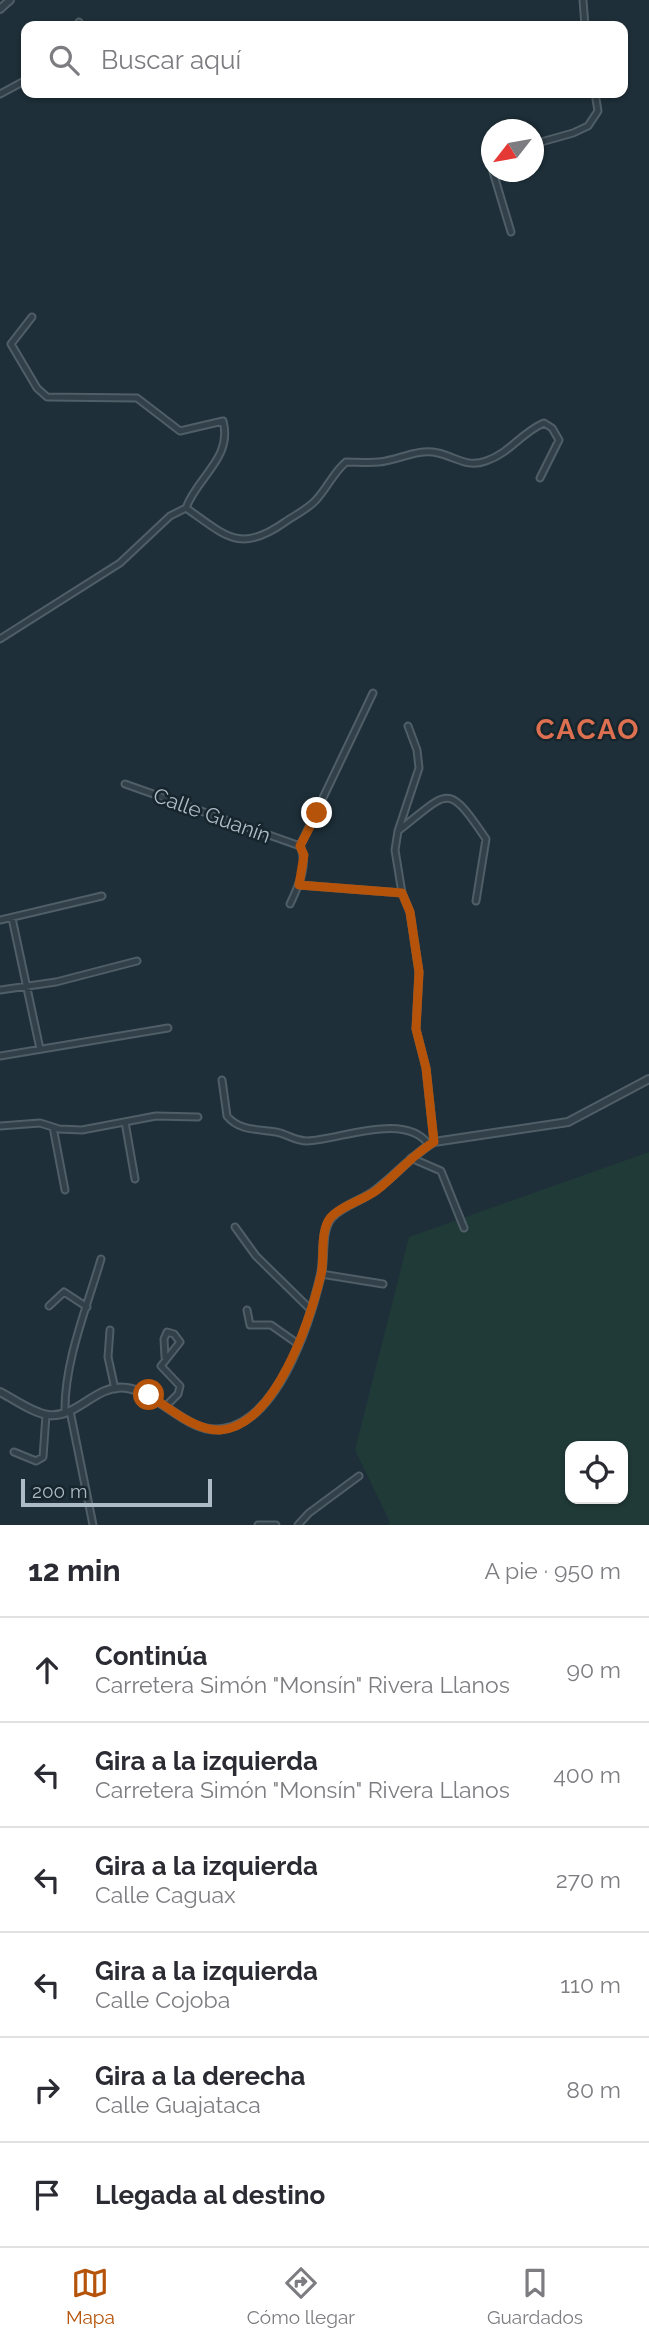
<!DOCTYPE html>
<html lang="es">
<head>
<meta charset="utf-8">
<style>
  :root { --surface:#fff; --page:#f2f2f3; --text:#2b2b33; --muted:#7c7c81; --line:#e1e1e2; --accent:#b45309 }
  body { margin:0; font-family:Raleway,sans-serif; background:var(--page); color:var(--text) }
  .controls { position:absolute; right:21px; bottom:21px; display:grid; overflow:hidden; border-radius:14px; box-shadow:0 2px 5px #0004 }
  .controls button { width:63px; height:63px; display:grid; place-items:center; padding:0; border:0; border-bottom:2px solid var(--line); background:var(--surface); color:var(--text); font:35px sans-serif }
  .compass { position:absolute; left:481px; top:119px; width:63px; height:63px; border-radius:50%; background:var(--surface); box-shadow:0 2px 5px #0004; rotate:239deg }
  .scale { position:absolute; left:21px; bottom:18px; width:191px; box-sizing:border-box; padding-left:7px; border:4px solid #acbbc6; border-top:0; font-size:19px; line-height:24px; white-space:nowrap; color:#acbbc6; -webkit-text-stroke:5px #17252d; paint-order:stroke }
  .stop { position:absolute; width:21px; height:21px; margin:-16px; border:5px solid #b45309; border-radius:50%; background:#fff }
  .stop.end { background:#b45309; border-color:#fff; box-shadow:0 2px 7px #0008 }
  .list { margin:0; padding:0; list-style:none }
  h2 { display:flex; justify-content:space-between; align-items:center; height:91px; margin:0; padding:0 28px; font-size:30px }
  h2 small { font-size:23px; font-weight:400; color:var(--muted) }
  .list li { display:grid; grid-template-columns:46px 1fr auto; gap:21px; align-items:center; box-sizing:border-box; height:105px; padding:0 28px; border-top:2px solid var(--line) }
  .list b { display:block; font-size:26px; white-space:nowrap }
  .list p { margin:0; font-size:23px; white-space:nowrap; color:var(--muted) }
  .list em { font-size:23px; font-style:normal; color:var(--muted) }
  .icon { flex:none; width:38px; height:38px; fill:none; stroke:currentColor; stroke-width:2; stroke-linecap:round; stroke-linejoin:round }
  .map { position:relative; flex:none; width:649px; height:1525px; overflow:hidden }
  .search { position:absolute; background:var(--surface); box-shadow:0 2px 5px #0004; left:21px; right:21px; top:21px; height:77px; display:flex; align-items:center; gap:18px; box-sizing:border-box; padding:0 24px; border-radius:14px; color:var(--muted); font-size:26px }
  .sheet { height:721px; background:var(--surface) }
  nav { display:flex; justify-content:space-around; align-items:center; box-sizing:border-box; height:98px; border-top:2px solid var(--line); background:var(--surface); font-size:19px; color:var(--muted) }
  nav a { display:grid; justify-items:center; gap:4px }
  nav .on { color:var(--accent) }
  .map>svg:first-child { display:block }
  .green { fill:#203a38; fill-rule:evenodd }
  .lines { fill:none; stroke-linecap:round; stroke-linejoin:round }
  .minor-casing { stroke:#4f5e67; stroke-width:9 }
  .tertiary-casing { stroke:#4f5e67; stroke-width:10 }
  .minor { stroke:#324049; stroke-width:5 }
  .tertiary { stroke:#324049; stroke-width:6 }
  .route { stroke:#b45309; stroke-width:9 }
  .labels { text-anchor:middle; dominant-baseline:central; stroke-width:5; stroke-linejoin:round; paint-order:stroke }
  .street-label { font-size:21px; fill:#acbbc6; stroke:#17252d }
  .district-label { font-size:28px; font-weight:bold; letter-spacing:2px; fill:#dd7050; stroke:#17252d }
</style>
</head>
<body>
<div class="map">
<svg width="649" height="1525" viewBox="0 0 649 1525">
  <rect width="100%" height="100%" fill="#1e2f39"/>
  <path class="green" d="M649,1152v373h-261l2,-3 -35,-72 54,-213zM570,1446h53v53h-53z"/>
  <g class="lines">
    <defs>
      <path id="minor" d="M583,0l2,26
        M78,26l1,-4
        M0,94l26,-14
        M534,144l39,-11 15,-7 10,-15 -3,-18
        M493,172l18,60
        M186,508c40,28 54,46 99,14 10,-7 23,-13 31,-22 12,-13 17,-27 30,-38 11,0 23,1 33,0 21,-2 38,-14 59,-9 18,4 29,15 48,8 24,-8 36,-29 58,-38l8,5 7,12 -19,38
        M0,639l120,-76 50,-47 16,-8c11,-31 47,-50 37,-87l-43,10 -43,-33 -90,-1 -10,-9 -26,-44 21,-27
        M408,726l9,24 2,18 -21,63 -3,19 7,43 8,19 9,60 -3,57 10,39 8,74
        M125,784l175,62
        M398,831c51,-40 49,-50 88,8l-10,62
        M299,885l103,8
        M290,904c8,-17 19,-40 10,-58l73,-153
        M12,918l28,131
        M0,920l102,-24
        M0,990l56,-8 81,-21
        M0,1056l168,-28
        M222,1080l5,36c12,15 31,13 49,16 11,2 19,9 31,9 32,-1 99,-30 122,4
        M125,1122l10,57
        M0,1126l40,-3 19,6 23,1 74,-14 42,1
        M53,1127l12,63
        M411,1158l30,13 23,57
        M235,1227l21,29 54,53
        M321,1274l62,10
        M49,1306l15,-14 23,15
        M247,1310l3,15h21l27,19
        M110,1330l-2,27 7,32
        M165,1357l-1,-18 3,-7 7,2 6,8 -19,24 19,20 -2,8 -12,12
        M70,1411l23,114
        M65,1412c-1,-50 22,-105 36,-153
        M14,1452l22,9 7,-4 3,-42
        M258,1525h18
        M298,1525l11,-12 50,-37"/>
      <path id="tertiary" d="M0,9l10,-9
        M0,1392c14,7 33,21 48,23 29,4 48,-32 79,-27 33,5 61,47 96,41 56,-9 87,-107 98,-155 4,-16 -1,-44 11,-57 11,-12 32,-17 45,-28 20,-15 35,-34 57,-47l134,-20 81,-43"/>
    </defs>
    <use href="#minor" class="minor-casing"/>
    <use href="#tertiary" class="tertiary-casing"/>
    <use href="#minor" class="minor"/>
    <use href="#tertiary" class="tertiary"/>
  </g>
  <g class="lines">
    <path class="route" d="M149,1395c20,13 46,36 71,35 56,-4 90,-111 101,-155 4,-16 -2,-44 10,-58 11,-12 33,-17 46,-27 20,-16 35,-35 57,-48l-8,-74 -10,-39 3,-57 -9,-60 -8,-19 -103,-8 5,-30 -4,-9 17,-33"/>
  </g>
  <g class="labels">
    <g class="street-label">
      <text transform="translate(212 815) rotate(20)">Calle Guanín</text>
    </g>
    <g class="district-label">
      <text x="588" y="729">CACAO</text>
    </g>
  </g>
</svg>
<div class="controls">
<button><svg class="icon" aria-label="locate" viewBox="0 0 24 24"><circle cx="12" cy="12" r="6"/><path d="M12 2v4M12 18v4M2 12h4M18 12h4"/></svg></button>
</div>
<svg class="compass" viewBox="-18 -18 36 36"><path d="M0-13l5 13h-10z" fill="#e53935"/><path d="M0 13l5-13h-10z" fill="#7c7c81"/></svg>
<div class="scale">200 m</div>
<div class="stop" style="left:149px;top:1395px"></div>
<div class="stop end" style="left:317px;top:813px"></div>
<div class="search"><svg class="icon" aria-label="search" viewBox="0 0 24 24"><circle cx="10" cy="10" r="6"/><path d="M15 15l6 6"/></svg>Buscar aquí</div>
</div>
<section class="sheet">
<h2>12 min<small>A pie · 950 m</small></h2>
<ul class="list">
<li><svg class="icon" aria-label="ahead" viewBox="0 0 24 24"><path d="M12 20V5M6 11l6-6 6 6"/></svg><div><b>Continúa</b><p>Carretera Simón &quot;Monsín&quot; Rivera Llanos</p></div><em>90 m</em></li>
<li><svg class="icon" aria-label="left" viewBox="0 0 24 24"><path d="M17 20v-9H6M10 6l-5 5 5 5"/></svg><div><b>Gira a la izquierda</b><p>Carretera Simón &quot;Monsín&quot; Rivera Llanos</p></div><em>400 m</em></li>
<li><svg class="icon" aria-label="left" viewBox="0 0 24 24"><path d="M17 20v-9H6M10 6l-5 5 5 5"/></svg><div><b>Gira a la izquierda</b><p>Calle Caguax</p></div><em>270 m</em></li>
<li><svg class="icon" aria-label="left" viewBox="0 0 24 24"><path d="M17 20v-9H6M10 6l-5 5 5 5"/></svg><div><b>Gira a la izquierda</b><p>Calle Cojoba</p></div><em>110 m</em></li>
<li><svg class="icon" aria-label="right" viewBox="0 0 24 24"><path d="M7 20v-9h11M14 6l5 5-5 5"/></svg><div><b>Gira a la derecha</b><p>Calle Guajataca</p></div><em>80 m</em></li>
<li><svg class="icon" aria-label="arrive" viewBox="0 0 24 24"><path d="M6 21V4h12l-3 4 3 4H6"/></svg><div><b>Llegada al destino</b></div></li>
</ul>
</section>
<nav>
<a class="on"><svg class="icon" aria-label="map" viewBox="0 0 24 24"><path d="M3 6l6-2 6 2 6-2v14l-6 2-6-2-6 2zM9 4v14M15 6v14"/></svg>Mapa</a>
<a><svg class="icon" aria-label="directions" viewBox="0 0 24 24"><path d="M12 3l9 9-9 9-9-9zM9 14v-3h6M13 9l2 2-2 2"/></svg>Cómo llegar</a>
<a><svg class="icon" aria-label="saved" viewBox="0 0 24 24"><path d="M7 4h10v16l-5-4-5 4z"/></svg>Guardados</a>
</nav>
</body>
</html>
